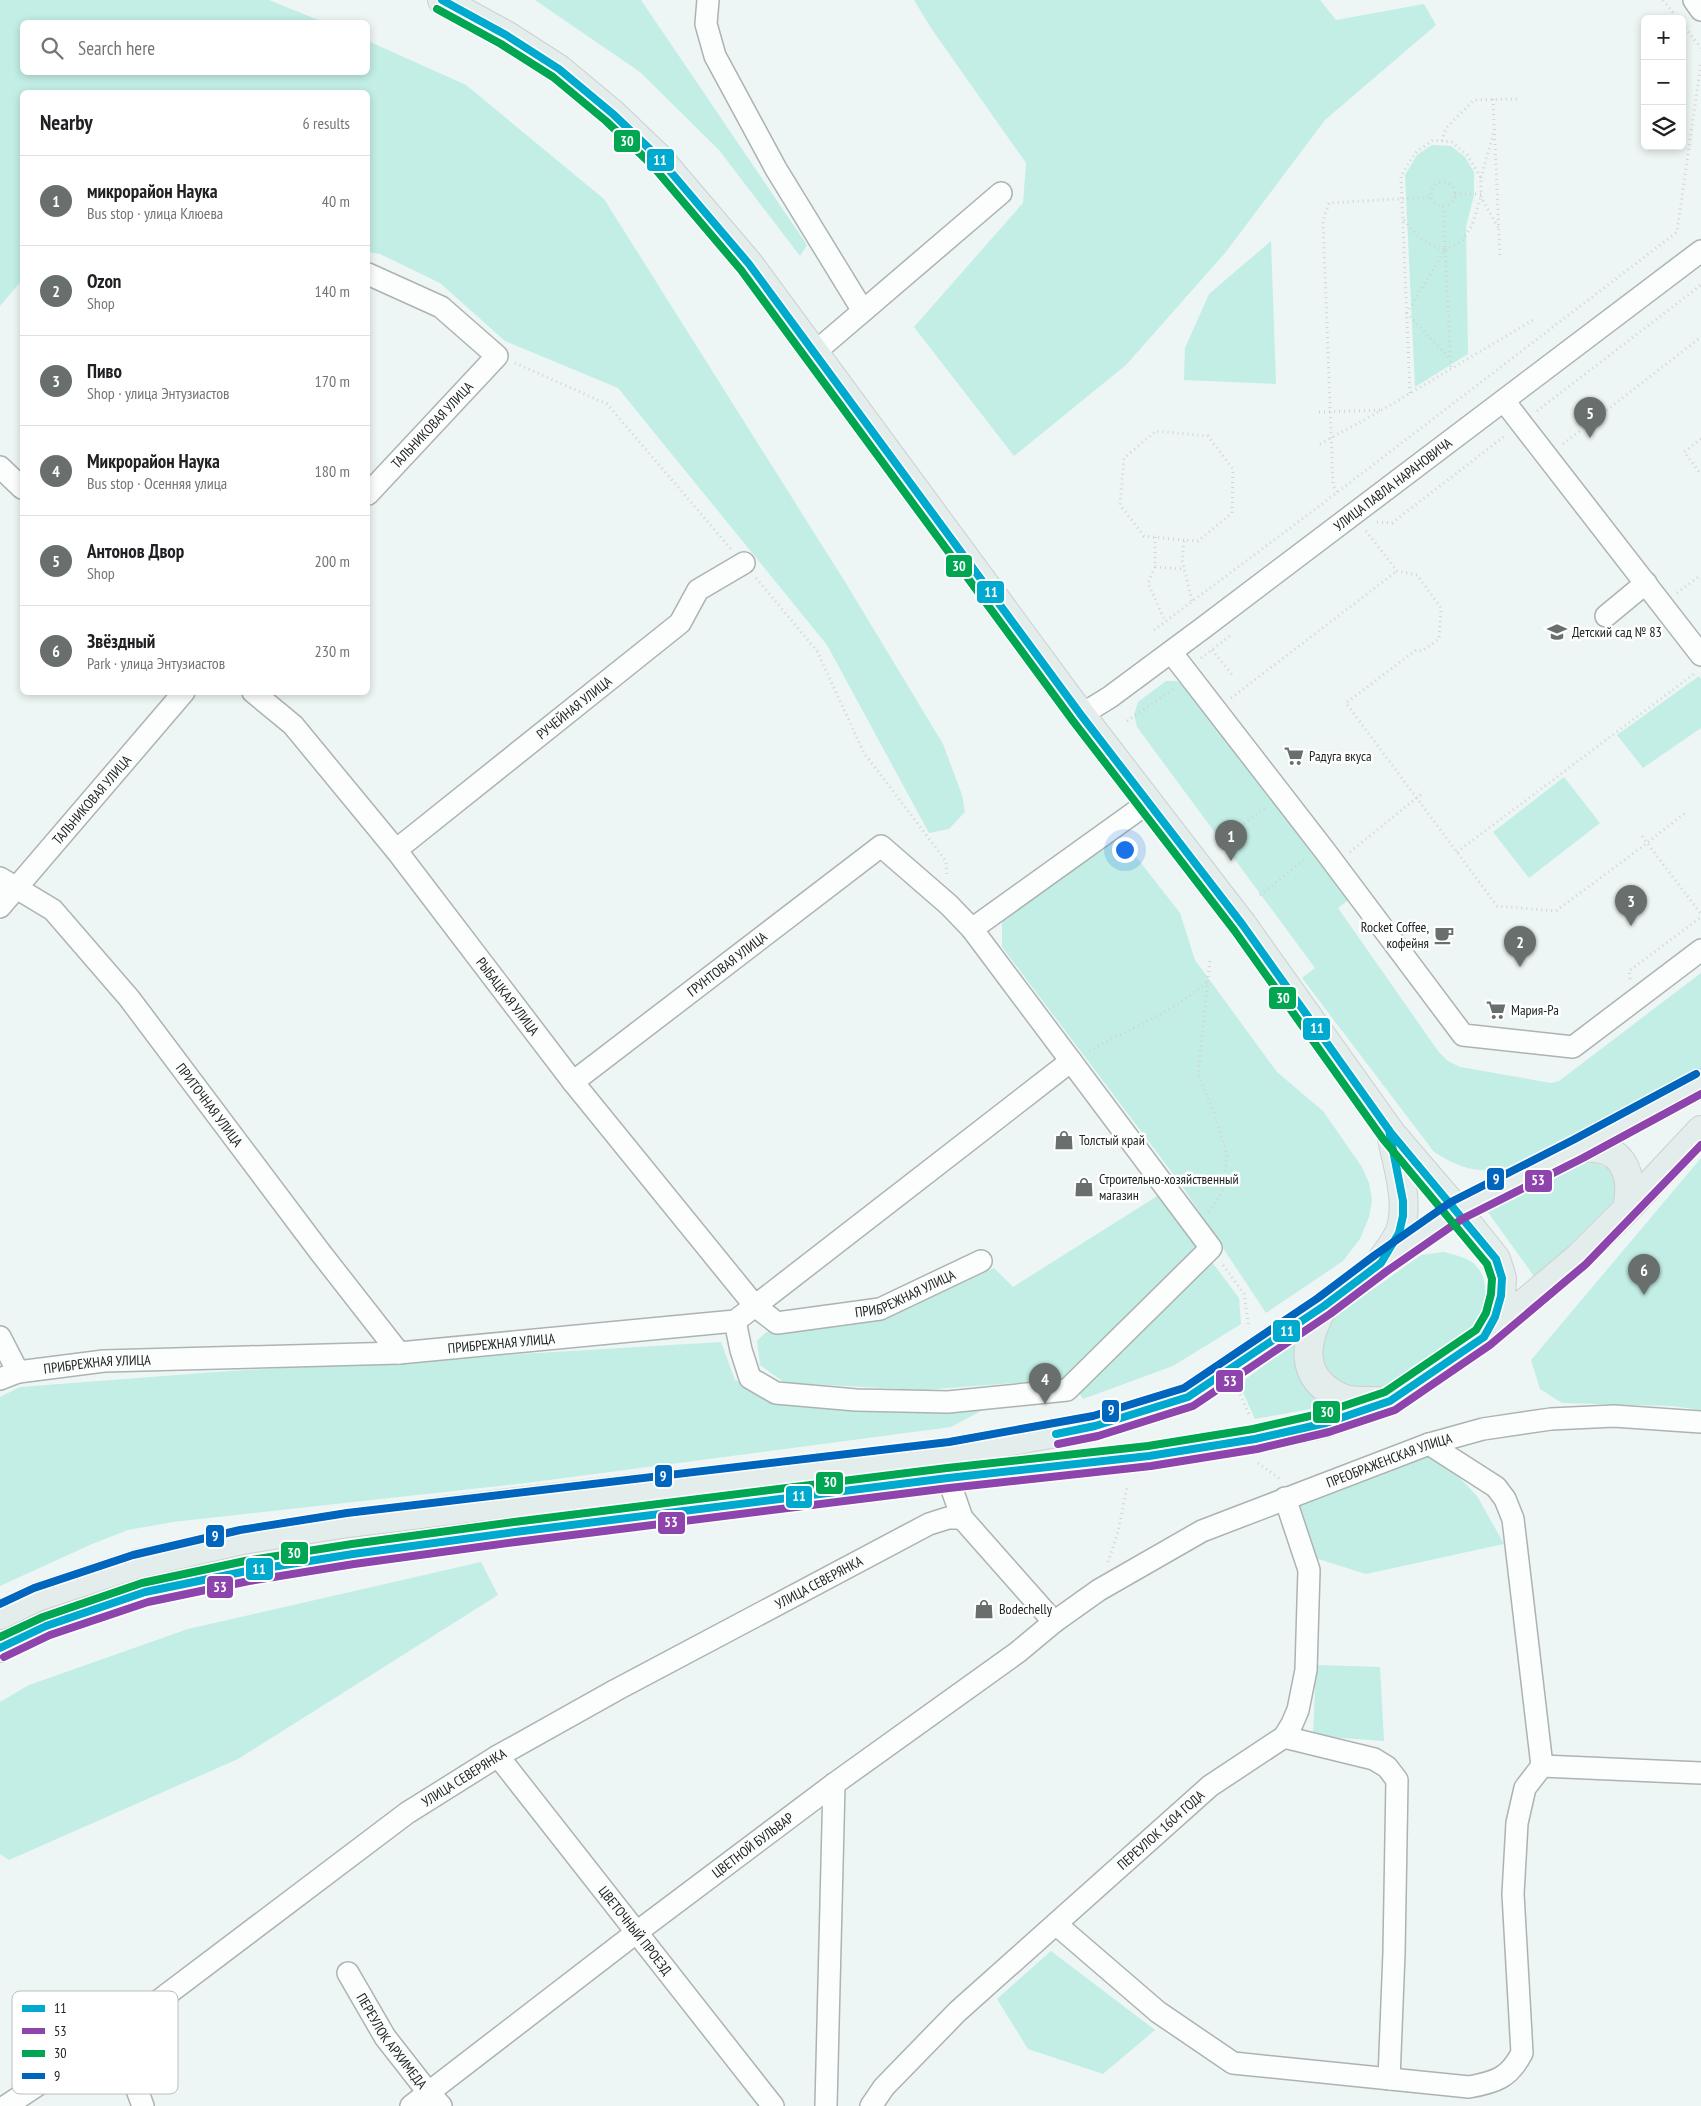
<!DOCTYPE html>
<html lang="en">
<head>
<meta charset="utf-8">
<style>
  :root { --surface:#fff; --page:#f6f6f6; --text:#202124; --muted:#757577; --line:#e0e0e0; --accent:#686f6d }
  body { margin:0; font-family:"PT Sans Narrow",sans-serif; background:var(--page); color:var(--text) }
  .controls { position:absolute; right:15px; top:15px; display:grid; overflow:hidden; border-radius:8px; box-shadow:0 2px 8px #0003 }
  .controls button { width:45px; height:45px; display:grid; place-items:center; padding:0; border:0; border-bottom:1px solid var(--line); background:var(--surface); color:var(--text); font:25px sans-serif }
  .you { position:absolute; left:1124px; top:849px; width:18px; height:18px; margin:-12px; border:4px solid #fff; border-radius:50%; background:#1a73e8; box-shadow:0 0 0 8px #1a73e833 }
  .badge { display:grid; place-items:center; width:32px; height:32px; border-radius:50%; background:var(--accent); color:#fff; font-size:16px; font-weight:700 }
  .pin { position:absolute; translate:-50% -41px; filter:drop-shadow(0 1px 2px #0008) }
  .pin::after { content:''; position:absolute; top:26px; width:18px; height:15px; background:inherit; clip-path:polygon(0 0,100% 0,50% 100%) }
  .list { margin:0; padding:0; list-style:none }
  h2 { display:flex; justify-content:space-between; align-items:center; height:65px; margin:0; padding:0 20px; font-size:21px }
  h2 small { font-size:16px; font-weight:400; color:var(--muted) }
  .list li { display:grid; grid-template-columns:32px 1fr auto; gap:15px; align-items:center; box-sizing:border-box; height:90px; padding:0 20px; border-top:1px solid var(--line) }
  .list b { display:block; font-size:19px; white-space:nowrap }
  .list p { margin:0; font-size:16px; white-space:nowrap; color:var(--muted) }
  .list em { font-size:16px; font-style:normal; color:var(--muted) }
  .icon { flex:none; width:28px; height:28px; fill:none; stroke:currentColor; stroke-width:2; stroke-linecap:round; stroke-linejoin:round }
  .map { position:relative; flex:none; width:1701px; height:2106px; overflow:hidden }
  .search { position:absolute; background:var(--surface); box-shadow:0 2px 8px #0003; left:20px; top:20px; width:350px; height:55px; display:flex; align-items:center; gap:12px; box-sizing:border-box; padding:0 18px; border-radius:8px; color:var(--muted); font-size:19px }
  .panel { position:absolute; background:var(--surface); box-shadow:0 2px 8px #0003; left:20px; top:90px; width:350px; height:605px; border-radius:8px }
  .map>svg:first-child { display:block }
  .green { fill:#c2eee5 }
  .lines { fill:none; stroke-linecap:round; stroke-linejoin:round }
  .minor-casing { stroke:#acb3b1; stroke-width:24 }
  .major-casing { stroke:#ccd0cf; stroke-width:30 }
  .path { stroke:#d1d4d3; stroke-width:3; stroke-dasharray:1 4; stroke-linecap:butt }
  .minor { stroke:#fcfefd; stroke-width:21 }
  .major { stroke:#e3edeb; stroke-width:28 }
  .bus-1-casing { stroke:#fff; stroke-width:11 }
  .bus-2-casing { stroke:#fff; stroke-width:11 }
  .bus-3-casing { stroke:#fff; stroke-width:11 }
  .bus-4-casing { stroke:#fff; stroke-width:11 }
  .bus-1 { stroke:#00a9ce; stroke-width:8 }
  .bus-2 { stroke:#8e44ad; stroke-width:8 }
  .bus-3 { stroke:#00a651; stroke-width:8 }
  .bus-4 { stroke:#0065bd; stroke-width:8 }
  .labels { text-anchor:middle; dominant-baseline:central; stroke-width:5; stroke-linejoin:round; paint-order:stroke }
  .street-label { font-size:14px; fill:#202625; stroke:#fff }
  .poi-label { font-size:14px; fill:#202625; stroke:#fff; text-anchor:start }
  .key { fill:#fff; stroke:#bcbebe; stroke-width:1 }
  .key-label { font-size:14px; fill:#202625 }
  .line-badge { stroke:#fff; stroke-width:2 }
  .badge-label { font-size:14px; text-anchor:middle; font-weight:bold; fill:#fff }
</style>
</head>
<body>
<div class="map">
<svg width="1701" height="2106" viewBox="0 0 1701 2106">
  <rect width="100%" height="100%" fill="#edf6f4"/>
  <path class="green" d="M0,0h269l54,22h-301v50h346v-31l98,44 138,114 243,386 96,159 19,51 3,17 -16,17 -20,4 -102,-188 -209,-257 -113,-47 -65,-58 -60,-29 -12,-2v-160h-346v188l-22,26z
    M535,0h106l166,245 -7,11 -81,-106 -79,-78z
    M914,0h406l16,20 88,-16 12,21 -111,95 -100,133 -99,112 -112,91 -100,-129 109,-124 3,-40 -95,-135z
    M1432,145l19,1 14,11 9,15v23l-8,32 2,127 -53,33 -10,-212 12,-20z
    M1271,241l5,143 -92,-4 1,-32 24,-54z
    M1699,676l2,3v49l-58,40 -26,-33z
    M1166,681h10l9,4 166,213 -13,10 100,143 10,10 12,6 91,16 8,-2 142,-108v96c-34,21 -69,39 -104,57 -36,18 -75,45 -117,44 -17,-1 -31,-9 -46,-18l-132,-174 13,-10 -178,-241 -3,-12 4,-13z
    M1564,777l36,46 -71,55 -36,-46z
    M1120,836l60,77 15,47 82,112 46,39 39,56 7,16 3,17 -3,17 -9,22 -17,22 -77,52 -86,-130 -178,-236v-31l105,-77z
    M1701,1158v252l-29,-4 -110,-3 -22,-14 -9,-29z
    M1596,1163l13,6c6,11 9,19 5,32l-78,78 -49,-68 92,-47z
    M1162,1193l41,52 -138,134 -142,11 -138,-7 -25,-18 -3,-24 9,-9 122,-15 106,-49 19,19z
    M1443,1252c12,3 26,5 34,15 12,13 10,40 1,55 -10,15 -34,26 -49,36 -13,8 -27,21 -42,27 -31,12 -55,-2 -67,-31l10,-34 91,-65z
    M1212,1262l27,36 2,26 -68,42 -90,33 -4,-6z
    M721,1342l14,38 32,16 35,11 179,4 -30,16 -425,56 -353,39 -45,8 -36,14 -92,42v-189l20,-10 196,-15z
    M1294,1343c2,29 9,47 34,63l-73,13 -16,-35z
    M1434,1451l43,45 27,48 -138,30 -51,-16 -18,-51 67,-32z
    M481,1562l17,33 -260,164 -229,101 -9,-6v-152l29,-17 159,-56z
    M1316,1665l64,2 4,74 -71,-5z
    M1051,1951l104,79 -52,44 -75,-25 -31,-50z"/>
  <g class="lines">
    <defs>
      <g id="minor">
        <path d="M708,0l-2,24 9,32 61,113 87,142"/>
        <path d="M1694,0l7,10"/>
        <path d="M368,274l73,33 56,49 -129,138"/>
        <path d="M814,353l187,-160"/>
        <path d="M1504,401l197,254"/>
        <path d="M0,467l22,21"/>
        <path d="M1606,616l40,-33"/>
        <path d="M1171,652l154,199 138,184 110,12 128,-97"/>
        <path id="s1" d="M253,692l40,33 103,125 177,232 182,224 316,-245"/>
        <path id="s2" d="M1081,715l29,-18 93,-69 498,-377"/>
        <path id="s3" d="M396,850l284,-227 18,-33 46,-27"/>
        <path id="s4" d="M0,878l53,32 76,88 191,254 79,101"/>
        <path id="s5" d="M0,907l184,-215"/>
        <path d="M972,929l177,-127"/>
        <path id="s6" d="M573,1082l308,-236 68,59 23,24 239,319 -144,142 -119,12 -92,-2 -80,-7 -26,-15 -9,-28 -6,-29"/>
        <path d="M0,1337l18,35"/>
        <path id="s7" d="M0,1379l18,-7 86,-11 295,-8 336,-32 20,-15 22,17 103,-14 101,-48"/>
        <path d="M948,1478l14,40 92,104"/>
        <path d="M1284,1737l90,22 13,8 10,13 -3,173 -5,126"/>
        <path id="s8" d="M498,1756l275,350"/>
        <path d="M1542,1766l159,7"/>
        <path d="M1057,1925l101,87 75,51 236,24c27,-5 40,-9 53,-34l-9,-159 4,-71 8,-35 17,-22 -29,-247 -8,-20 -9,-12 -67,-43"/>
        <path id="s9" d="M348,1973l37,64 43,55 13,14"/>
        <path d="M116,2033l27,73"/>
        <path id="s10" d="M6,2106l110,-73 291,-220 91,-57 118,-66 313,-166 19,-6h14"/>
        <path id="s11" d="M411,2106l226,-174 197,-148 184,-132 36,-30 45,-32 103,-59 227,-87 54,-15 68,-10 63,-3 87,6"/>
        <path d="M826,2106l8,-322"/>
        <path id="s12" d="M871,2106l13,-19 73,-75 253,-226 74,-49 8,-13 6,-14 8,-40 3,-100 -24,-72"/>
      </g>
      <path id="major" d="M442,0l64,35 53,34 54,45 45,43 91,107 332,451 161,209 149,209 66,77 39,49 6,19 -1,18 -6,21 -9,17
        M1578,1149c43,-7 57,22 49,60
        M1383,1258c6,-8 13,-18 17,-27 10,-30 -3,-66 -9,-97
        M1324,1306c-20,35 -27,72 18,92 10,4 25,3 35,3
        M0,1615l37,-18 99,-33 106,-24 106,-17 161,-20 441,-51 145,-26 93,-29 136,-91 57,-43 76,-53 121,-61 123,-66
        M0,1648l46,-22 99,-34 102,-21 106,-17 162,-22 433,-54 201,-22 106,-17 71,-16 64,-22 94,-64 95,-80 48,-48 74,-79"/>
    </defs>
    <use href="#minor" class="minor-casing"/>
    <use href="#major" class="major-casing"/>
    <path class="path" d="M1663,0l15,19
      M1682,24l19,24
      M1493,99l7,158
      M1442,141l4,-13 28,-28 44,-1
      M1481,178l13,-47
      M1431 194a12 12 0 1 1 24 0a12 12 0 1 1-24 0Z
      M1455,194h26
      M1443,206l8,163
      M1404,220c12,16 23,25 41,30l-38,63 43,46
      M1445,250l17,-9 10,-16 9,-28
      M515,363l92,41 124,145
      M1410,393l-9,-217 14,-23 18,-13 19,2 15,13 14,23v19l18,32
      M1537,411l164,-126
      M1319,412l62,-2
      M1701,439l-17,13 17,22
      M1320,444l62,-34 151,-90
      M1563,444l138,-107
      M1337,492l-4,-7 -10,-265 6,-17 103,-6
      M1377,522l15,1 114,-88
      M1366,531l31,40 20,4 24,33 -2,31 -17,12 -6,-1 -70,53 151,203 59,5 91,-68 54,71
      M1155,537v30l-7,16 17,38
      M1184,540l-40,-4 -24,-31 4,-47 32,-27 52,5 25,33 -1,44 -34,28 -14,-1 -2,20 10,41
      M1155,567l29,2
      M756,578l61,73 47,102 82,108 1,16
      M1677,593l24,-18
      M1154,630l168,-126 355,-272 24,-169
      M1212,650l22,27
      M1201,658l29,-22
      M1231,698l166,-127
      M1127,721l48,-33
      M1642,836l5,7 38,-30
      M1220,842l45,-34
      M1350,852l74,-60
      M1457,852l237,-178
      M1260,895l47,-37
      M1630,979l-1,-8 72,-54
      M1089,1051c40,-23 84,-38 119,-70
      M1209,1212l14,-22 4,-36 -13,-41 -16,-39 12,-115
      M1223,1265l21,29 5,34
      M1238,1390l12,26
      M1258,1463l22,16
      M1108,1562l10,-30 9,-45"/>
    <use href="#minor" class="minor"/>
    <use href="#major" class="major"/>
    <defs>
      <path id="bus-1" d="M1056,1434l39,-8 93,-29 136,-91 57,-43 18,-30 4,-17v-15l-14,-71
        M0,1648l46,-22 99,-34 102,-21 106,-17 162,-22 433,-54 201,-22 106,-17 71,-16 64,-22 94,-64 11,-20 6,-21 1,-18 -6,-19 -105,-126 -149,-209 -161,-209 -332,-451 -91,-107 -45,-43 -54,-45 -53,-34 -64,-35"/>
      <path id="bus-2" d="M1058,1444l40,-8 95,-30 137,-92 57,-43 75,-52 121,-61 118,-64
        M4,1657l46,-22 98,-33 101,-21 105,-17 162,-22 433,-54 202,-22 106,-17 72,-17 66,-22 95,-65 96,-81 115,-119"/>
      <path id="bus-3" d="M0,1637l43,-20 99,-34 103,-22 107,-17 162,-22 433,-54 201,-22 105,-17 70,-16 62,-21 91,-62 10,-17 5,-19 1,-15 -5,-15 -104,-125 -149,-209 -161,-209 -332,-451 -90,-106 -45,-43 -53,-44 -52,-33 -64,-35"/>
      <path id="bus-4" d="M0,1604l34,-16 99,-33 107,-25 107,-17 602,-71 144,-26 91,-28 134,-90 57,-43 76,-53 122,-62 123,-66"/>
    </defs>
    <use href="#bus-1" class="bus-1-casing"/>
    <use href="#bus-2" class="bus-2-casing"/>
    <use href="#bus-3" class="bus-3-casing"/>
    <use href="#bus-4" class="bus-4-casing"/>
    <use href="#bus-1" class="bus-1"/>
    <use href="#bus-2" class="bus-2"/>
    <use href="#bus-3" class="bus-3"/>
    <use href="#bus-4" class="bus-4"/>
  </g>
  <defs>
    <symbol id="school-bare" viewBox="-9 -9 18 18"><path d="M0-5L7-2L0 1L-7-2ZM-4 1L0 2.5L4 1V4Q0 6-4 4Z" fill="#686f6d" stroke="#fff" stroke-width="2.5" paint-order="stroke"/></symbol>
    <symbol id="supermarket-bare" viewBox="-9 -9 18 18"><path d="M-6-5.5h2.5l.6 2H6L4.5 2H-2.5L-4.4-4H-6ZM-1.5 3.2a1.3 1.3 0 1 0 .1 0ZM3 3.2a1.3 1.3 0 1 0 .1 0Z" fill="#686f6d" stroke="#fff" stroke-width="2.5" paint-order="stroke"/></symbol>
    <symbol id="cafe-bare" viewBox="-9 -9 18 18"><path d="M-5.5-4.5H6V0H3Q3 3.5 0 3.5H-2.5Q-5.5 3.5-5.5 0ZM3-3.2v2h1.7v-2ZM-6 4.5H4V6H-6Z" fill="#686f6d" stroke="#fff" stroke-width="2.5" paint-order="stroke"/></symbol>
    <symbol id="shop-bare" viewBox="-9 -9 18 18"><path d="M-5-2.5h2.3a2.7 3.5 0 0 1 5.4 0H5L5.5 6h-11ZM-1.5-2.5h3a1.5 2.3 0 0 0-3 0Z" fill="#686f6d" stroke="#fff" stroke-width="2.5" paint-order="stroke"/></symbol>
  </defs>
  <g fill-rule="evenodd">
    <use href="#school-bare" x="1543" y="618" width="28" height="28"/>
    <use href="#supermarket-bare" x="1280" y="742" width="28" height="28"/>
    <use href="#cafe-bare" x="1430" y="921" width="28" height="28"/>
    <use href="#supermarket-bare" x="1482" y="996" width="28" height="28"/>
    <use href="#shop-bare" x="1050" y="1126" width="28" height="28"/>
    <use href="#shop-bare" x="1070" y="1173" width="28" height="28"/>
    <use href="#shop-bare" x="970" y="1595" width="28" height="28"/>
  </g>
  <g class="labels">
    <g class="street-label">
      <text transform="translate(432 425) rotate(-47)">ТАЛЬНИКОВАЯ УЛИЦА</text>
      <text stroke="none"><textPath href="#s2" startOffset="388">УЛИЦА ПАВЛА НАРАНОВИЧА</textPath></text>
      <text stroke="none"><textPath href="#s3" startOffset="228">РУЧЕЙНАЯ УЛИЦА</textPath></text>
      <text stroke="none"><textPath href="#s5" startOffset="141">ТАЛЬНИКОВАЯ УЛИЦА</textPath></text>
      <text stroke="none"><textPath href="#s6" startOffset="194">ГРУНТОВАЯ УЛИЦА</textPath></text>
      <text stroke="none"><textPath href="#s1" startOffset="398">РЫБАЦКАЯ УЛИЦА</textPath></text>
      <text stroke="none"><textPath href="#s4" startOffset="312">ПРИТОЧНАЯ УЛИЦА</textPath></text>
      <text stroke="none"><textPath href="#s7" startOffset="924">ПРИБРЕЖНАЯ УЛИЦА</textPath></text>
      <text stroke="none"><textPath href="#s7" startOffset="504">ПРИБРЕЖНАЯ УЛИЦА</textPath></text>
      <text stroke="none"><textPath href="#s7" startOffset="99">ПРИБРЕЖНАЯ УЛИЦА</textPath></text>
      <text stroke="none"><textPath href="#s11" startOffset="1179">ПРЕОБРАЖЕНСКАЯ УЛИЦА</textPath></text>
      <text stroke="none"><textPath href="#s10" startOffset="969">УЛИЦА СЕВЕРЯНКА</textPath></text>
      <text stroke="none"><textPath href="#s10" startOffset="564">УЛИЦА СЕВЕРЯНКА</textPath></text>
      <text stroke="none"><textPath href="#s12" startOffset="401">ПЕРЕУЛОК 1604 ГОДА</textPath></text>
      <text stroke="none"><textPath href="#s11" startOffset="430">ЦВЕТНОЙ БУЛЬВАР</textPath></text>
      <text stroke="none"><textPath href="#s8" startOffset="222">ЦВЕТОЧНЫЙ ПРОЕЗД</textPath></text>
      <text stroke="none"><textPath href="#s9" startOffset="81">ПЕРЕУЛОК АРХИМЕДА</textPath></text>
    </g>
    <g class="poi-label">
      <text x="1572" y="632">Детский сад № 83</text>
      <text x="1309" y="756">Радуга вкуса</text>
      <text x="1429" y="927" text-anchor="end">Rocket Coffee,<tspan x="1429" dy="16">кофейня</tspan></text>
      <text x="1511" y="1010">Мария-Ра</text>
      <text x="1079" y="1140">Толстый край</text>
      <text x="1099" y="1179">Строительно-хозяйственный<tspan x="1099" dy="16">магазин</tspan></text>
      <text x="999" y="1609">Bodechelly</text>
    </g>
  </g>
  <rect x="12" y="1991" width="166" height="103" rx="8" class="key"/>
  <rect x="22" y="2005" width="23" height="7" fill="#00a9ce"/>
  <rect x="22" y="2028" width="23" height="6" fill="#8e44ad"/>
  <rect x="22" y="2050" width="23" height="7" fill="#00a651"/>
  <rect x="22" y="2073" width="23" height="6" fill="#0065bd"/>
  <g class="key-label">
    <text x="54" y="2013">11</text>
    <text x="54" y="2036">53</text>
    <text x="54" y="2058">30</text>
    <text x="54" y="2081">9</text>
  </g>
  <g class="line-badge">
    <rect x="613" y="129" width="28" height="24" rx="5" fill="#00a651"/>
    <rect x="646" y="148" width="29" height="24" rx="5" fill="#00a9ce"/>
    <rect x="945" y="554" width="28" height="24" rx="5" fill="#00a651"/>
    <rect x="976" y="580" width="29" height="24" rx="5" fill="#00a9ce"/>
    <rect x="1268" y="986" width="29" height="24" rx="5" fill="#00a651"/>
    <rect x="1302" y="1017" width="29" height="24" rx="5" fill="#00a9ce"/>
    <rect x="1486" y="1167" width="19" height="24" rx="5" fill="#0065bd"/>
    <rect x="1524" y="1169" width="29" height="24" rx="5" fill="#8e44ad"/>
    <rect x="1272" y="1319" width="29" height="24" rx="5" fill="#00a9ce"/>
    <rect x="1215" y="1369" width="29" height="24" rx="5" fill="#8e44ad"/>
    <rect x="1101" y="1399" width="19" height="24" rx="5" fill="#0065bd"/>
    <rect x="1312" y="1400" width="29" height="24" rx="5" fill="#00a651"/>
    <rect x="654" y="1464" width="19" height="24" rx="5" fill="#0065bd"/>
    <rect x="815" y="1471" width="29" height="24" rx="5" fill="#00a651"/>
    <rect x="785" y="1485" width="28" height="24" rx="5" fill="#00a9ce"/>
    <rect x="657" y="1511" width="29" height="24" rx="5" fill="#8e44ad"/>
    <rect x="205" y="1524" width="20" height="24" rx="5" fill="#0065bd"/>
    <rect x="280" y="1541" width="29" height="24" rx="5" fill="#00a651"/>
    <rect x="245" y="1557" width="29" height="24" rx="5" fill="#00a9ce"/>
    <rect x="206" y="1575" width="28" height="24" rx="5" fill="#8e44ad"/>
  </g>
  <g class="badge-label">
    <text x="627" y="146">30</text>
    <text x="660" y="165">11</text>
    <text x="959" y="571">30</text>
    <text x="991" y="597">11</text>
    <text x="1283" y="1003">30</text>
    <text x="1317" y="1033">11</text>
    <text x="1496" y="1184">9</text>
    <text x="1538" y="1185">53</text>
    <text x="1287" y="1336">11</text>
    <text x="1230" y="1386">53</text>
    <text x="1111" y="1415">9</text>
    <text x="1327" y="1417">30</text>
    <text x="663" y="1481">9</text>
    <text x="830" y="1487">30</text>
    <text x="799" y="1501">11</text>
    <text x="671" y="1527">53</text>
    <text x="215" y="1541">9</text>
    <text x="294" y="1558">30</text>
    <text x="259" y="1574">11</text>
    <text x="220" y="1592">53</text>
  </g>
</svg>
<div class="controls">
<button>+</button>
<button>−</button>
<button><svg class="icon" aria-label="layers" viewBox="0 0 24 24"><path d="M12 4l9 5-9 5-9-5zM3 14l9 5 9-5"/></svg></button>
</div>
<div class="you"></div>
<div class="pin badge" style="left:1231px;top:861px">1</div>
<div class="pin badge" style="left:1520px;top:967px">2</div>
<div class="pin badge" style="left:1631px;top:926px">3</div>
<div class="pin badge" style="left:1045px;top:1404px">4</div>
<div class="pin badge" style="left:1590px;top:438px">5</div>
<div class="pin badge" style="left:1644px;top:1295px">6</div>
<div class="search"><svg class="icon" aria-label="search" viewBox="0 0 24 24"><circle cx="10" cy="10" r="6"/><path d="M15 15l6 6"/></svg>Search here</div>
<section class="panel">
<h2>Nearby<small>6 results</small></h2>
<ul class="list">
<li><span class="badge">1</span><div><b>микрорайон Наука</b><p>Bus stop · улица Клюева</p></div><em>40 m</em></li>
<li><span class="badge">2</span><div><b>Ozon</b><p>Shop</p></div><em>140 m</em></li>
<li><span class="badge">3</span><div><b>Пиво</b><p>Shop · улица Энтузиастов</p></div><em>170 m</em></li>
<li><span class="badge">4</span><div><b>Микрорайон Наука</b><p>Bus stop · Осенняя улица</p></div><em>180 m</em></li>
<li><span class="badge">5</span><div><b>Антонов Двор</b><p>Shop</p></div><em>200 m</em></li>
<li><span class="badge">6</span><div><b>Звёздный</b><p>Park · улица Энтузиастов</p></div><em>230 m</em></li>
</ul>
</section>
</div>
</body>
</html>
